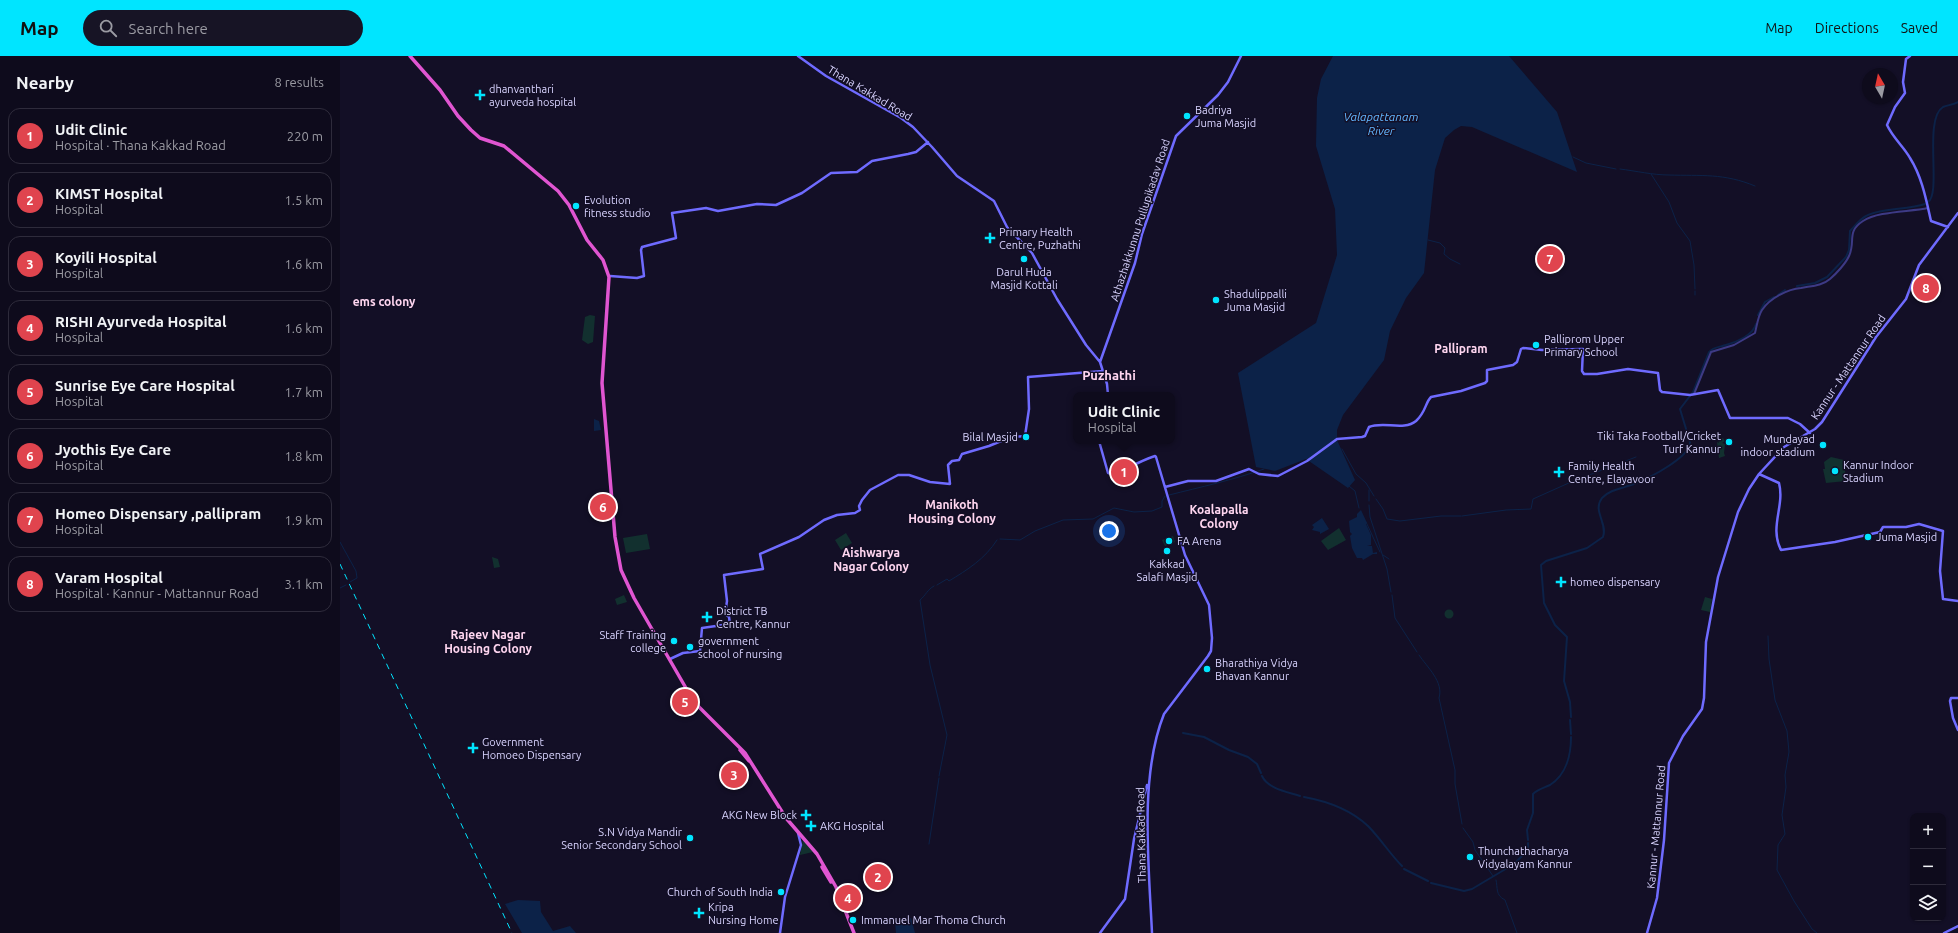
<!DOCTYPE html>
<html lang="en">
<head>
<meta charset="utf-8">
<style>
  :root { --surface:#0e0b1c; --page:#171425; --text:#f1f3f6; --muted:#9b9ba3; --line:#2e2b3b; --accent:#00e5ff }
  body { margin:0; font-family:Ubuntu,sans-serif; background:var(--page); color:var(--text) }
  .controls { position:absolute; right:12px; bottom:12px; display:grid; overflow:hidden; border-radius:8px; box-shadow:0 1px 3px #0004 }
  .controls button { width:36px; height:36px; display:grid; place-items:center; padding:0; border:0; border-bottom:1px solid var(--line); background:var(--surface); color:var(--text); font:20px sans-serif }
  .compass { position:absolute; left:1522px; top:12px; width:36px; height:36px; border-radius:50%; background:var(--surface); box-shadow:0 1px 3px #0004; rotate:351deg }
  .you { position:absolute; left:769px; top:475px; width:14px; height:14px; margin:-10px; border:3px solid #fff; border-radius:50%; background:#1a73e8; box-shadow:0 0 0 6px #1a73e833 }
  .badge { display:grid; place-items:center; width:26px; height:26px; border-radius:50%; background:var(--accent); color:#fff; font-size:13px; font-weight:700 }
  .pin { position:absolute; translate:-50% -50%; border:2px solid #fff; box-shadow:0 1px 4px #0006 }
  .popup { position:absolute; left:733px; top:336px; width:102px; height:52px; box-sizing:border-box; display:grid; place-content:center; border-radius:8px; background:var(--surface); filter:drop-shadow(0 1px 3px #0005); font-size:13px; white-space:nowrap; color:var(--muted) }
  .popup b { font-size:15px; color:var(--text) }
  .popup::after { content:''; position:absolute; left:50%; top:100%; margin-left:-8px; border:8px solid transparent; border-top-color:var(--surface) }
  .list { margin:0; padding:0; list-style:none }
  h2 { display:flex; justify-content:space-between; align-items:center; height:52px; margin:0; padding:0 16px; font-size:17px }
  h2 small { font-size:13px; font-weight:400; color:var(--muted) }
  .list li { display:grid; grid-template-columns:26px 1fr auto; gap:12px; align-items:center; box-sizing:border-box; height:56px; margin:0 8px 8px; padding:0 8px; border:1px solid var(--line); border-radius:12px }
  .list b { display:block; font-size:15px; white-space:nowrap }
  .list p { margin:0; font-size:13px; white-space:nowrap; color:var(--muted) }
  .list em { font-size:13px; font-style:normal; color:var(--muted) }
  .icon { flex:none; width:22px; height:22px; fill:none; stroke:currentColor; stroke-width:2; stroke-linecap:round; stroke-linejoin:round }
  .map { position:relative; flex:none; width:1618px; height:877px; overflow:hidden }
  header { display:flex; align-items:center; gap:24px; box-sizing:border-box; height:56px; padding:0 20px; background:var(--accent); color:#111 }
  header strong { font-size:19px }
  nav { display:flex; gap:22px; margin-inline-start:auto; font-size:14px }
  .search { width:280px; height:36px; background:var(--page); display:flex; align-items:center; gap:10px; box-sizing:border-box; padding:0 14px; border-radius:22px; color:var(--muted); font-size:15px }
  main { display:flex }
  aside { flex:1; background:var(--surface) }
  .map>svg:first-child { display:block }
  .green { fill:#12302f }
  .water { fill:#0c2248 }
  .lines { fill:none; stroke-linecap:round; stroke-linejoin:round }
  .stream { stroke:#0c2248; stroke-width:1 }
  .canal { stroke:#0c2248; stroke-width:2 }
  .tertiary { stroke:#3d3a85; stroke-width:2 }
  .secondary { stroke:#6f6bff; stroke-width:2.5 }
  .trunk { stroke:#e055d1; stroke-width:3.5 }
  .rail { stroke:#00e5ff; stroke-width:1; stroke-dasharray:6 5; stroke-linecap:butt }
  .poi-dot { fill:#00e5ff; stroke:#130f26; stroke-width:1.5 }
  .labels { text-anchor:middle; dominant-baseline:central; stroke-width:3; stroke-linejoin:round; paint-order:stroke }
  .poi-label { font-size:11px; fill:#d9d4ff; stroke:#130f26; text-anchor:start }
  .street-label { font-size:11px; fill:#d9d4ff; stroke:#130f26 }
  .water-label { font-size:12px; font-style:italic; fill:#62b6ff; stroke:#130f26 }
  .neighbourhood-label { font-size:12px; font-weight:bold; fill:#ffd6f0; stroke:#130f26 }
  .quarter-label { font-size:13px; font-weight:bold; fill:#ffd6f0; stroke:#130f26 }
</style>
</head>
<body>
<header>
<strong>Map</strong>
<div class="search"><svg class="icon" aria-label="search" viewBox="0 0 24 24"><circle cx="10" cy="10" r="6"/><path d="M15 15l6 6"/></svg>Search here</div>
<nav><a>Map</a><a>Directions</a><a>Saved</a></nav>
</header>
<main>
<aside>
<h2>Nearby<small>8 results</small></h2>
<ul class="list">
<li><span class="badge" style="background:#e0444e">1</span><div><b>Udit Clinic</b><p>Hospital · Thana Kakkad Road</p></div><em>220 m</em></li>
<li><span class="badge" style="background:#e0444e">2</span><div><b>KIMST Hospital</b><p>Hospital</p></div><em>1.5 km</em></li>
<li><span class="badge" style="background:#e0444e">3</span><div><b>Koyili Hospital</b><p>Hospital</p></div><em>1.6 km</em></li>
<li><span class="badge" style="background:#e0444e">4</span><div><b>RISHI Ayurveda Hospital</b><p>Hospital</p></div><em>1.6 km</em></li>
<li><span class="badge" style="background:#e0444e">5</span><div><b>Sunrise Eye Care Hospital</b><p>Hospital</p></div><em>1.7 km</em></li>
<li><span class="badge" style="background:#e0444e">6</span><div><b>Jyothis Eye Care</b><p>Hospital</p></div><em>1.8 km</em></li>
<li><span class="badge" style="background:#e0444e">7</span><div><b>Homeo Dispensary ,pallipram</b><p>Hospital</p></div><em>1.9 km</em></li>
<li><span class="badge" style="background:#e0444e">8</span><div><b>Varam Hospital</b><p>Hospital · Kannur - Mattannur Road</p></div><em>3.1 km</em></li>
</ul>
</aside>
<div class="map">
<svg width="1618" height="877" viewBox="0 0 1618 877">
  <rect width="100%" height="100%" fill="#130f26"/>
  <path class="green" d="M250,259l5,1 -2,26 -5,2 -6,-4 3,-23z
    M1383,382l2,3 -3,2 3,1 -1,9 1,3 -6,2 -2,-16 2,1 -1,-4z
    M1478.5 389a4.5 4.5 0 1 1 9 0a4.5 4.5 0 1 1-9 0Z
    M1491,401l13,3 2,21 -20,2 -3,-14h2l-1,-7z
    M999,472l7,12 -18,10 -7,-9z
    M506,477l6,10 -11,7 -6,-10z
    M307,478l3,15 -24,4 -3,-15z
    M833,480l2,6 -10,4 -3,-6z
    M152,501l6,2 2,8 -6,1z
    M284,539l3,7 -10,3 -2,-6z
    M1365,541l7,2 -2,13 -9,-2z
    M1104.5 558a4.5 4.5 0 1 1 9 0a4.5 4.5 0 1 1-9 0Z
    M463,784l10,12 -13,3z"/>
  <path class="water" d="M993,0h176l48,56 20,60 -105,-45 -11,-1 -7,4 -9,8 -10,32 -11,103 -18,25 -16,33 -6,29 -41,55 -6,15v10l18,40 -7,8 -42,-29 -31,12 -19,-4 -18,-94 78,-50 21,-68 -2,-46 -19,-63 1,-48 4,-19z
    M254,363l5,2 2,9 -7,1z
    M1021,454l6,13 -1,1 5,11v10l-4,1h5l1,7 4,-1v2h-4l-10,6 -1,-2h-5l-5,-10 -2,-12 2,-2 -2,-2 -1,-11 8,-4v-3z
    M982,462l7,11 -9,5v-2l-8,-2 2,-3 -2,-2z
    M178,844l22,1 1,11 12,19 17,-5 6,7h-54l-17,-29z
    M564,861v2l7,-1 4,15h-19l-1,-12z"/>
  <g class="lines">
    <path class="stream" d="M1233,101l13,6 30,6
      M1280,113c16,2 33,6 49,6 32,1 55,-2 86,11
      M1311,118l18,28 8,21 13,18 4,24 1,24
      M1088,184l12,3 5,5 -1,6 6,5 10,5
      M1355,235v4
      M1002,393l14,25 10,9 8,13
      M1009,430l6,5 4,17
      M1029,434v11
      M829,439c32,-8 64,-15 95,-26
      M1036,443l7,10 4,10 13,2 41,-5h20
      M1029,449l1,12 17,52 4,23
      M1122,460l44,-6 25,-1 2,-10 38,-17 65,-25
      M1026,466l14,30
      M660,483l20,1 15,-9 28,-11 30,-1 21,-11 20,4 18,-1 10,-4v-6l3,-5
      M0,486l16,29 1,7 -7,4
      M1043,499l6,4
      M597,529l10,-6 2,2c18,-11 36,-22 48,-41
      M594,530c-7,4 -8,9 -14,14l10,65 17,70 -8,41
      M0,532l6,-3
      M1052,539l3,23 22,34
      M1428,580l1,23 6,41 12,31 2,21 -4,23 1,12 -4,28 3,19 -7,11 -1,25 17,31 18,28 5,4
      M1079,599c8,12 25,27 20,43l16,72v14l7,40
      M1123,772l10,14 2,8 18,26
      M589,788l10,-66
      M1156,824c2,8 -1,15 9,20l12,33"/>
    <path class="canal" d="M1588,146c14,-9 -5,-83 15,-95 4,-2 10,-2 15,-5
      M1457,230l18,-3 12,-6 19,-20 3,-7 1,-19c5,-5 10,-12 16,-15 14,-8 42,-6 59,-12
      M1438,239l7,-5
      M1418,259l7,-13 9,-5
      M1231,661l-1,-15 -6,-21 3,-44 -12,-12 -11,-22 -3,-38 5,-4 41,-13 16,-11c5,-14 -11,-26 -1,-39 8,-9 23,-10 34,-15 13,-5 55,-26 54,-41l-10,-33 13,-17 16,-40c4,-5 11,-5 17,-7 11,-3 27,-10 30,-21
      M1230,664l1,14
      M843,677l21,4 25,13 19,7 9,7 4,9
      M922,720c6,13 26,16 38,20
      M964,741c22,4 47,13 64,29 12,12 22,28 34,40
      M1188,784l-1,-10 6,-17v-19c5,-5 11,-6 17,-9 16,-10 21,-30 21,-48
      M1064,813l24,12
      M1091,827l33,8 8,-2 42,-25 14,-14v-7"/>
    <path class="tertiary" d="M1354,338l17,-42 23,-7 21,-12c2,-8 3,-17 7,-23 8,-12 26,-21 39,-22 10,-2 21,-2 29,-9 6,-5 16,-16 19,-23 7,-15 -3,-24 14,-35 15,-10 46,-9 65,-13"/>
    <path class="secondary" d="M458,0l28,20 75,42 12,9 19,20 25,29 37,25 13,26 25,26 25,46 29,46 14,17 7,22 1,11
      M1570,0l-4,3 -3,23 2,11 -10,14 -8,18c6,13 17,22 23,33 12,19 16,41 21,63l17,6
      M270,220l27,2 7,-2 -3,-26 1,-3 34,-9 -4,-25 34,-5 12,3 39,-7 19,1 26,-12 29,-20 26,-1 15,-11 36,-7 8,-2 12,-10
      M760,306l35,-99 7,-29 34,-98 42,-41 10,-13 13,-26
      M759,385l9,32c10,2 35,-14 47,-17l1,1 29,98 24,50 3,33 -1,13 -3,5 -44,58c-25,62 -15,152 -12,219
      M1419,418l20,9c6,23 -10,44 2,67l54,-8 45,-10 3,-5h23l13,-3 24,7 -3,40 3,28 15,2
      M825,431l23,-6h28l33,-12 10,5 19,2 29,-15 30,-22 25,-2 3,-1 4,-9c14,-6 35,4 47,-6 10,-9 9,-18 15,-24l30,-6 24,-8 2,-2v-11l26,-5 4,-3 4,-13 2,-1 19,2 39,-1h2l-1,22 2,3h13l31,-5 30,4 2,17 2,2 28,3 28,-5 12,28h58l12,6 10,9
      M330,603l13,-6 17,-2 2,-23 28,-4 -1,-7 -4,-3 2,-13 -3,-26 39,-6 -3,-15 39,-17 25,-17 13,-5 18,-2 5,-3 -1,-4 3,-6 8,-10 28,-15h11l21,7 20,2 -2,-19 4,-4 7,-1 3,-6 27,-8 22,-9 14,-1 4,-27 -1,-32 75,-6
      M1618,642h-7l-1,3 3,17 5,12
      M440,877l5,-36 16,-52 -3,-12
      M760,877l25,-34 9,-60 13,-54
      M1307,877l10,-35 7,-58 5,-77 14,-27 19,-27 2,-11 2,-56 12,-65 20,-65 11,-23 10,-15 25,-27 31,-18 7,-7 54,-85 30,-38 13,-34 39,-52
      M1604,877l14,-7"/>
    <path class="trunk" d="M70,0l30,34 18,26 13,14 9,8 24,8 54,45 11,14 18,35 16,20 6,17 -7,106 13,154 6,33 13,28 60,104 51,51 41,65 31,36 19,33 18,46
      M400,694l9,11
      M482,811l9,15"/>
    <path class="rail" d="M0,508l172,369"/>
  </g>
  <g class="poi-dot">
    <path d="M138 33h4v4h4v4h-4v4h-4v-4h-4v-4h4z"/>
    <circle cx="847" cy="60" r="4"/>
    <circle cx="236" cy="150" r="4"/>
    <path d="M648 176h4v4h4v4h-4v4h-4v-4h-4v-4h4z"/>
    <circle cx="684" cy="203" r="4"/>
    <circle cx="876" cy="244" r="4"/>
    <circle cx="1196" cy="289" r="4"/>
    <circle cx="686" cy="381" r="4"/>
    <circle cx="1389" cy="386" r="4"/>
    <circle cx="1483" cy="389" r="4"/>
    <circle cx="1495" cy="415" r="4"/>
    <path d="M1217 410h4v4h4v4h-4v4h-4v-4h-4v-4h4z"/>
    <circle cx="1528" cy="481" r="4"/>
    <circle cx="829" cy="485" r="4"/>
    <circle cx="827" cy="495" r="4"/>
    <path d="M1219 520h4v4h4v4h-4v4h-4v-4h-4v-4h4z"/>
    <path d="M365 555h4v4h4v4h-4v4h-4v-4h-4v-4h4z"/>
    <circle cx="334" cy="585" r="4"/>
    <circle cx="350" cy="591" r="4"/>
    <circle cx="867" cy="613" r="4"/>
    <path d="M131 686h4v4h4v4h-4v4h-4v-4h-4v-4h4z"/>
    <path d="M464 753h4v4h4v4h-4v4h-4v-4h-4v-4h4z"/>
    <path d="M469 764h4v4h4v4h-4v4h-4v-4h-4v-4h4z"/>
    <circle cx="350" cy="782" r="4"/>
    <circle cx="1130" cy="801" r="4"/>
    <circle cx="441" cy="836" r="4"/>
    <path d="M357 851h4v4h4v4h-4v4h-4v-4h-4v-4h4z"/>
    <circle cx="513" cy="864" r="4"/>
  </g>
  <g class="labels">
    <g class="poi-label">
      <text x="149" y="33">dhanvanthari<tspan x="149" dy="13">ayurveda hospital</tspan></text>
      <text x="855" y="54">Badriya<tspan x="855" dy="13">Juma Masjid</tspan></text>
      <text x="244" y="144">Evolution<tspan x="244" dy="13">fitness studio</tspan></text>
      <text x="659" y="176">Primary Health<tspan x="659" dy="13">Centre, Puzhathi</tspan></text>
      <text x="684" y="216" text-anchor="middle">Darul Huda<tspan x="684" dy="13">Masjid Kottali</tspan></text>
      <text x="884" y="238">Shadulippalli<tspan x="884" dy="13">Juma Masjid</tspan></text>
      <text x="1204" y="283">Palliprom Upper<tspan x="1204" dy="13">Primary School</tspan></text>
      <text x="1381" y="380" text-anchor="end">Tiki Taka Football/Cricket<tspan x="1381" dy="13">Turf Kannur</tspan></text>
      <text x="678" y="381" text-anchor="end">Bilal Masjid</text>
      <text x="1475" y="383" text-anchor="end">Mundayad<tspan x="1475" dy="13">indoor stadium</tspan></text>
      <text x="1503" y="409">Kannur Indoor<tspan x="1503" dy="13">Stadium</tspan></text>
      <text x="1228" y="410">Family Health<tspan x="1228" dy="13">Centre, Elayavoor</tspan></text>
      <text x="1536" y="481">Juma Masjid</text>
      <text x="837" y="485">FA Arena</text>
      <text x="827" y="508" text-anchor="middle">Kakkad<tspan x="827" dy="13">Salafi Masjid</tspan></text>
      <text x="1230" y="526">homeo dispensary</text>
      <text x="376" y="555">District TB<tspan x="376" dy="13">Centre, Kannur</tspan></text>
      <text x="326" y="579" text-anchor="end">Staff Training<tspan x="326" dy="13">college</tspan></text>
      <text x="358" y="585">government<tspan x="358" dy="13">school of nursing</tspan></text>
      <text x="875" y="607">Bharathiya Vidya<tspan x="875" dy="13">Bhavan Kannur</tspan></text>
      <text x="142" y="686">Government<tspan x="142" dy="13">Homoeo Dispensary</tspan></text>
      <text x="457" y="759" text-anchor="end">AKG New Block</text>
      <text x="480" y="770">AKG Hospital</text>
      <text x="342" y="776" text-anchor="end">S.N Vidya Mandir<tspan x="342" dy="13">Senior Secondary School</tspan></text>
      <text x="1138" y="795">Thunchathacharya<tspan x="1138" dy="13">Vidyalayam Kannur</tspan></text>
      <text x="433" y="836" text-anchor="end">Church of South India</text>
      <text x="368" y="851">Kripa<tspan x="368" dy="13">Nursing Home</tspan></text>
      <text x="521" y="864">Immanuel Mar Thoma Church</text>
    </g>
    <g class="street-label">
      <text transform="translate(530 37) rotate(31)">Thana Kakkad Road</text>
      <text transform="translate(800 164) rotate(-72)">Athazhakkunnu Pullupikadav Road</text>
      <text transform="translate(1508 311) rotate(-56)">Kannur - Mattannur Road</text>
      <text transform="translate(1316 771) rotate(-85)">Kannur - Mattannur Road</text>
      <text transform="translate(801 779) rotate(-91)">Thana Kakkad Road</text>
    </g>
    <g class="water-label">
      <text x="1041" y="60">Valapattanam<tspan x="1041" dy="14">River</tspan></text>
    </g>
    <g class="neighbourhood-label">
      <text x="44" y="245">ems colony</text>
      <text x="1121" y="292">Pallipram</text>
      <text x="612" y="448">Manikoth<tspan x="612" dy="14">Housing Colony</tspan></text>
      <text x="879" y="453">Koalapalla<tspan x="879" dy="14">Colony</tspan></text>
      <text x="531" y="496">Aishwarya<tspan x="531" dy="14">Nagar Colony</tspan></text>
      <text x="148" y="578">Rajeev Nagar<tspan x="148" dy="14">Housing Colony</tspan></text>
    </g>
    <g class="quarter-label">
      <text x="769" y="319">Puzhathi</text>
    </g>
  </g>
</svg>
<div class="controls">
<button>+</button>
<button>−</button>
<button><svg class="icon" aria-label="layers" viewBox="0 0 24 24"><path d="M12 4l9 5-9 5-9-5zM3 14l9 5 9-5"/></svg></button>
</div>
<svg class="compass" viewBox="-18 -18 36 36"><path d="M0-13l5 13h-10z" fill="#e53935"/><path d="M0 13l5-13h-10z" fill="#9b9ba3"/></svg>
<div class="you"></div>
<div class="pin badge" style="left:784px;top:416px;background:#e0444e">1</div>
<div class="popup"><b>Udit Clinic</b>Hospital</div>
<div class="pin badge" style="left:538px;top:821px;background:#e0444e">2</div>
<div class="pin badge" style="left:394px;top:719px;background:#e0444e">3</div>
<div class="pin badge" style="left:508px;top:842px;background:#e0444e">4</div>
<div class="pin badge" style="left:345px;top:646px;background:#e0444e">5</div>
<div class="pin badge" style="left:263px;top:451px;background:#e0444e">6</div>
<div class="pin badge" style="left:1210px;top:203px;background:#e0444e">7</div>
<div class="pin badge" style="left:1586px;top:232px;background:#e0444e">8</div>
</div>
</main>
</body>
</html>
